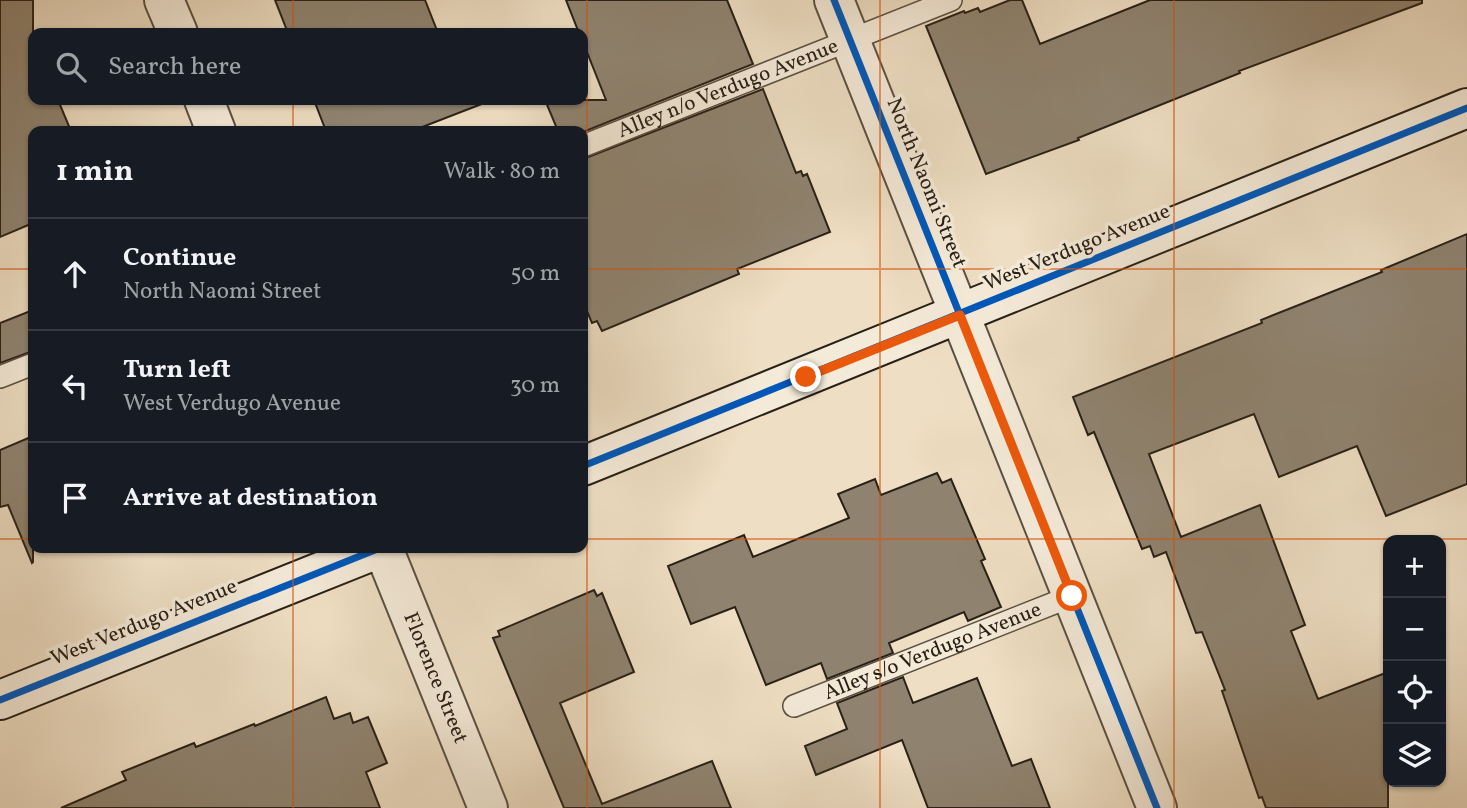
<!DOCTYPE html>
<html lang="en">
<head>
<meta charset="utf-8">
<style>
  :root { --surface:#171b24; --page:#242831; --text:#f1f3f6; --muted:#9ea1a6; --line:#363941 }
  body { margin:0; font-family:Vollkorn,serif; background:var(--page); color:var(--text) }
  .controls { position:absolute; right:21px; bottom:21px; display:grid; overflow:hidden; border-radius:14px; box-shadow:0 2px 5px #0004 }
  .controls button { width:63px; height:63px; display:grid; place-items:center; padding:0; border:0; border-bottom:2px solid var(--line); background:var(--surface); color:var(--text); font:35px sans-serif }
  .stop { position:absolute; width:21px; height:21px; margin:-16px; border:5px solid #ea580c; border-radius:50%; background:#fff }
  .stop.end { background:#ea580c; border-color:#fff; box-shadow:0 2px 7px #0008 }
  .list { margin:0; padding:0; list-style:none }
  h2 { display:flex; justify-content:space-between; align-items:center; height:91px; margin:0; padding:0 28px; font-size:30px }
  h2 small { font-size:23px; font-weight:400; color:var(--muted) }
  .list li { display:grid; grid-template-columns:46px 1fr auto; gap:21px; align-items:center; box-sizing:border-box; height:112px; padding:0 28px; border-top:2px solid var(--line) }
  .list b { display:block; font-size:26px; white-space:nowrap }
  .list p { margin:0; font-size:23px; white-space:nowrap; color:var(--muted) }
  .list em { font-size:23px; font-style:normal; color:var(--muted) }
  .icon { flex:none; width:38px; height:38px; fill:none; stroke:currentColor; stroke-width:2; stroke-linecap:round; stroke-linejoin:round }
  .map { position:relative; flex:none; width:1467px; height:808px; overflow:hidden }
  .search { position:absolute; background:var(--surface); box-shadow:0 2px 5px #0004; left:28px; top:28px; width:560px; height:77px; display:flex; align-items:center; gap:18px; box-sizing:border-box; padding:0 24px; border-radius:14px; color:var(--muted); font-size:26px }
  .panel { position:absolute; background:var(--surface); box-shadow:0 2px 5px #0004; left:28px; top:126px; width:560px; height:427px; border-radius:14px }
  .map>svg:first-child { display:block }
  .building { fill:#8f8370; stroke:#282017; stroke-width:2 }
  .lines { fill:none; stroke-linecap:round; stroke-linejoin:round }
  .lane-casing { stroke:#5a5042; stroke-width:24 }
  .street-casing { stroke:#5a5042; stroke-width:42 }
  .secondary-casing { stroke:#282017; stroke-width:42 }
  .lane { stroke:#f4ead8; stroke-width:21 }
  .street { stroke:#f4ead8; stroke-width:38 }
  .secondary { stroke:#f4ead8; stroke-width:38 }
  .cycleway-casing { stroke:#f4ead8; stroke-width:11 }
  .cycleway { stroke:#0057b8; stroke-width:7 }
  .route { stroke:#ea580c; stroke-width:9 }
  .grid { fill:none; stroke:#d5530d; stroke-width:2; stroke-opacity:0.55 }
  .labels { text-anchor:middle; dominant-baseline:central; stroke-width:7; stroke-linejoin:round; paint-order:stroke }
  .street-label { font-size:21px; fill:#282017; stroke:#f4ead8 }
</style>
</head>
<body>
<div class="map">
<svg width="1467" height="808" viewBox="0 0 1467 808">
  <rect width="100%" height="100%" fill="#eedec3"/>
  <filter id="stains"><feTurbulence type="fractalNoise" baseFrequency=".00286" numOctaves="4"/><feColorMatrix values="0 0 0 0 .2 0 0 0 0 .09 0 0 0 0 .02 0 0 0 .5 -.17"/></filter>
  <radialGradient id="worn" r=".72"><stop offset=".6" stop-color="#630" stop-opacity="0"/><stop offset="1" stop-color="#630" stop-opacity=".3"/></radialGradient>
  <path class="building" d="M0,0h33v100h25l13,31h-38v92l-33,14z
    M275,0h150l13,33h-150z
    M566,0h161l26,64 -170,68 -25,-1 -13,-31h61l-23,-58v-9h-4z
    M1010,0h12l18,44 110,-44h272v3l-183,68 1,2 -162,65 1,2 -93,34 -60,-148 38,-15 1,2 13,-5 2,4z
    M763,89l33,84 5,-2 2,5 4,-2 23,58 -93,37 2,5 -137,57 -5,-10 -5,2 -9,-21v-143z
    M314,100h172l1,2 -75,29h-86z
    M1467,234v250l-81,32 -29,-70 -78,31 -25,-63 -105,40 32,83 79,-32 45,120 -14,6 27,68 70,-27v136h-122l-4,-11 -3,1 -37,-107 3,-1 -23,-58 -6,1 -30,-81 -12,5 -4,-11 -8,3 -48,-117 -6,3 -15,-38 189,-74 -1,-3 121,-48 -1,-2z
    M33,310v41l-33,12v-40z
    M33,436v126l-1,1 -24,-58 -8,2v-57z
    M937,473l5,10 9,-4 34,80 -4,2 20,46 -33,14 -4,-9 -75,31 4,10 -66,26 -6,-16 -55,22 -31,-78 -44,17 -23,-58 76,-31 9,22 96,-39 -11,-24 37,-15 6,16z
    M594,590l3,6 5,-3 32,79 -74,31 42,101 110,-43 19,47h-167l-71,-170 7,-2 -2,-5z
    M903,677l10,26 64,-25 35,88 19,-7 19,49h-122l-26,-68 -86,35 -11,-29 42,-17 -10,-26z
    M326,697l8,22 16,-6 3,10 15,-6 19,46 -21,9 14,36h-319l65,-28 -4,-8 72,-29 2,4 58,-23 1,2z"/>
  <g class="lines">
    <defs>
      <g id="lane">
        <path id="s1" d="M583,146l368,-146"/>
        <path d="M0,377l33,-13"/>
        <path id="s2" d="M794,706l278,-110"/>
      </g>
      <g id="street">
        <path d="M164,0l14,33"/>
        <path d="M834,0l323,808"/>
        <path d="M204,100l12,31"/>
        <path id="s3" d="M383,548l105,260"/>
      </g>
      <path id="secondary" d="M583,466l884,-358
        M0,700l380,-152"/>
    </defs>
    <use href="#lane" class="lane-casing"/>
    <use href="#street" class="street-casing"/>
    <use href="#secondary" class="secondary-casing"/>
    <use href="#lane" class="lane"/>
    <use href="#street" class="street"/>
    <use href="#secondary" class="secondary"/>
    <defs>
      <path id="cycleway" d="M834,0l323,808
        M583,466l884,-358
        M0,700l380,-152"/>
    </defs>
    <use href="#cycleway" class="cycleway-casing"/>
    <use href="#cycleway" class="cycleway"/>
  </g>
  <g class="lines">
    <path class="route" d="M806,377l154,-62 112,281"/>
  </g>
  <path class="grid" d="M293,0v33M587,0v808M880,0v808M1174,0v808M293,100v31M0,269h33M583,269h884M0,539h33M583,539h884M293,548v260"/>
  <g class="labels">
    <g class="street-label">
      <text stroke="none"><textPath href="#s1" startOffset="156">Alley n/o Verdugo Avenue</textPath></text>
      <text transform="translate(926 183) rotate(68)">North Naomi Street</text>
      <text transform="translate(1077 248) rotate(-22)">West Verdugo Avenue</text>
      <text transform="translate(144 623) rotate(-22)">West Verdugo Avenue</text>
      <text stroke="none"><textPath href="#s2" startOffset="149">Alley s/o Verdugo Avenue</textPath></text>
      <text stroke="none"><textPath href="#s3" startOffset="140">Florence Street</textPath></text>
    </g>
  </g>
  <rect width="100%" height="100%" filter="url(#stains)"/>
  <rect width="100%" height="100%" fill="url(#worn)"/>
</svg>
<div class="controls">
<button>+</button>
<button>−</button>
<button><svg class="icon" aria-label="locate" viewBox="0 0 24 24"><circle cx="12" cy="12" r="6"/><path d="M12 2v4M12 18v4M2 12h4M18 12h4"/></svg></button>
<button><svg class="icon" aria-label="layers" viewBox="0 0 24 24"><path d="M12 4l9 5-9 5-9-5zM3 14l9 5 9-5"/></svg></button>
</div>
<div class="stop" style="left:1072px;top:596px"></div>
<div class="stop end" style="left:806px;top:377px"></div>
<div class="search"><svg class="icon" aria-label="search" viewBox="0 0 24 24"><circle cx="10" cy="10" r="6"/><path d="M15 15l6 6"/></svg>Search here</div>
<section class="panel">
<h2>1 min<small>Walk · 80 m</small></h2>
<ul class="list">
<li><svg class="icon" aria-label="ahead" viewBox="0 0 24 24"><path d="M12 20V5M6 11l6-6 6 6"/></svg><div><b>Continue</b><p>North Naomi Street</p></div><em>50 m</em></li>
<li><svg class="icon" aria-label="left" viewBox="0 0 24 24"><path d="M17 20v-9H6M10 6l-5 5 5 5"/></svg><div><b>Turn left</b><p>West Verdugo Avenue</p></div><em>30 m</em></li>
<li><svg class="icon" aria-label="arrive" viewBox="0 0 24 24"><path d="M6 21V4h12l-3 4 3 4H6"/></svg><div><b>Arrive at destination</b></div></li>
</ul>
</section>
</div>
</body>
</html>
